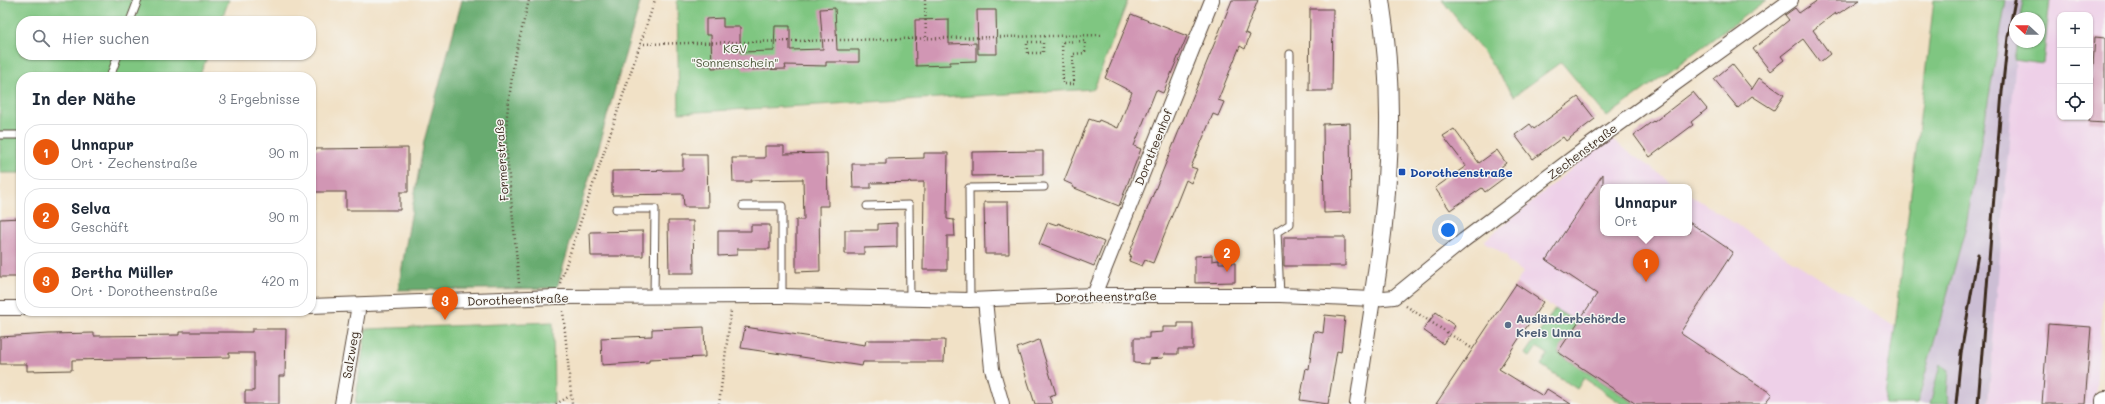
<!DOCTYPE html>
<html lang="de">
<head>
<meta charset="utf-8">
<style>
  :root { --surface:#fff; --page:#f2f2f3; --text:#1f2937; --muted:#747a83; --line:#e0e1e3; --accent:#ea580c }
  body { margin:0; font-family:Mali,sans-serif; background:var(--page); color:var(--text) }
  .controls { position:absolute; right:12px; top:12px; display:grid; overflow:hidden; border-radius:8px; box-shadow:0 1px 3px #0004 }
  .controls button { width:36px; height:36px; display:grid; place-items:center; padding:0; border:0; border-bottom:1px solid var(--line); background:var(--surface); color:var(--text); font:20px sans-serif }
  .compass { position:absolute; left:2009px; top:12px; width:36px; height:36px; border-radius:50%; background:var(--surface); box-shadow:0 1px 3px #0004; rotate:291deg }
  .you { position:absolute; left:1448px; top:230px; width:14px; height:14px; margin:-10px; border:3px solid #fff; border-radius:50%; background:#1a73e8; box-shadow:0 0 0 6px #1a73e833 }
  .badge { display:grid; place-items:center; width:26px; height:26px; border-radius:50%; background:var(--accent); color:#fff; font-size:13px; font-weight:700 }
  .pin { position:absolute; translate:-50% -33px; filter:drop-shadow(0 1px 2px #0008) }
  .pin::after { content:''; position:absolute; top:21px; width:14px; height:12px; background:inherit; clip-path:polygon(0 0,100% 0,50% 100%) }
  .popup { position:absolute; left:1600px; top:184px; width:92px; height:52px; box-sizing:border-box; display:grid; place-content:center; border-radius:8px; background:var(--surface); filter:drop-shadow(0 1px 3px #0005); font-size:13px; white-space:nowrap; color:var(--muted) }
  .popup b { font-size:15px; color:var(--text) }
  .popup::after { content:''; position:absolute; left:50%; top:100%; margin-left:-8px; border:8px solid transparent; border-top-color:var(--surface) }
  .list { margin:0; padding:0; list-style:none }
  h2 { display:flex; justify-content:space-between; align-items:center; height:52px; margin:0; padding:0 16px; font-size:17px }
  h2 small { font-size:13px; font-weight:400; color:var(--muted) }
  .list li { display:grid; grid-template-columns:26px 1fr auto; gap:12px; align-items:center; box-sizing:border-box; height:56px; margin:0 8px 8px; padding:0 8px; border:1px solid var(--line); border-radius:16px }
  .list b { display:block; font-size:15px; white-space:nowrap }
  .list p { margin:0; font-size:13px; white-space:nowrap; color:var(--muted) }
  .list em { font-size:13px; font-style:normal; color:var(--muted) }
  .icon { flex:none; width:22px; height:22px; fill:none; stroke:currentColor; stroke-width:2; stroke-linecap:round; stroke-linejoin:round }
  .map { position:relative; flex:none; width:2105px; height:404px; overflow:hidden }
  .search { position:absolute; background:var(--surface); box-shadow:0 1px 3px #0004; left:16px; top:16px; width:300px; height:44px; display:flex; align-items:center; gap:10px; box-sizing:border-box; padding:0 14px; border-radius:16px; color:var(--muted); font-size:15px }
  .panel { position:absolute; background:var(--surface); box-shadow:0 1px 3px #0004; left:16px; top:72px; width:300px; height:244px; border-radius:16px }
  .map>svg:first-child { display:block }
  .built { fill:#eed0e8; fill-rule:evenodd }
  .industrial { fill:#ccbed4 }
  .green { fill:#7fc681; stroke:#5d7850 }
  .forest { fill:#67ab6f; stroke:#516a46 }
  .building { fill:#d196b4 }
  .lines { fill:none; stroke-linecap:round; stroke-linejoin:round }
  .service-casing { stroke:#564537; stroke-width:9 }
  .minor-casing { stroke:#564537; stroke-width:16 }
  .tertiary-casing { stroke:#564537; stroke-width:20 }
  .path { stroke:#564537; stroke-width:2.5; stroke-dasharray:1 3; stroke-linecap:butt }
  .service { stroke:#fff; stroke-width:7 }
  .minor { stroke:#fff; stroke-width:14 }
  .tertiary { stroke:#fff; stroke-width:18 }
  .rail { stroke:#3b2a1e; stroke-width:3 }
  .transit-dot { fill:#1a4fb4; stroke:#f6f6f2; stroke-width:1.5 }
  .service-dot { fill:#5c6f8a; stroke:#f6f6f2; stroke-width:1.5 }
  .labels { text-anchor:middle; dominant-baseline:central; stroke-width:3; stroke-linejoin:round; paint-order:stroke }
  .park-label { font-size:12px; fill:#4f593c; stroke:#f6f6f2 }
  .street-label { font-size:12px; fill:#3b2a1e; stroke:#f6f6f2 }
  .transit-label { font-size:12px; font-weight:bold; fill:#164399; stroke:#f6f6f2; text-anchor:start }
  .service-label { font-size:12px; font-weight:bold; fill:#4e5e75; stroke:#f6f6f2; text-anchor:start }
</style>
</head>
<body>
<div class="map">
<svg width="2105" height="404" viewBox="0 0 2105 404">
  <rect width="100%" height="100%" fill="#f6f6f2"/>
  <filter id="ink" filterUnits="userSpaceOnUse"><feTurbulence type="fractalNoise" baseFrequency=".025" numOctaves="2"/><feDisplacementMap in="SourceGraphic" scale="8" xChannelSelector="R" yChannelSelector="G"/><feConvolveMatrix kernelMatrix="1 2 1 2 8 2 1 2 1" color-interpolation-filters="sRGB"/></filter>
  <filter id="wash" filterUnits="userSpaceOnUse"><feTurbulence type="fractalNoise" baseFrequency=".012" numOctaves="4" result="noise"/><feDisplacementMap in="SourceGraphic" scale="16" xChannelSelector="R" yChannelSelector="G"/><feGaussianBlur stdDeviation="0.9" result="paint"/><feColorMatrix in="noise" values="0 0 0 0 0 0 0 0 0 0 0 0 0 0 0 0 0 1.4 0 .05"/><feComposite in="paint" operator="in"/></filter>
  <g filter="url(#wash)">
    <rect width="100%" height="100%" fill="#f1e1c6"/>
    <path class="built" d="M2050,0h55v263l-10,141h-107l26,-344 29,4zM2060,15h30v102h-30z
      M1609,138l69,49h-75v46h86v-39l206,133 -11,77h-248l-78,-52 20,-29 -62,-39 7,-12 -15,-10 -1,-6 -23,-15z"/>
    <path class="industrial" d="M2006,0h17l-3,18h-5v24h2l-29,362h-71l49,-178z"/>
    <path class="green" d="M0,0h229l-8,21h-200v34h187l-9,22h-178v96h-21z
      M677,0h451l-34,89 -415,24z
      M1442,0h324l-159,117 -46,-55 -47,34 -28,-40z
      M1934,0h72l-40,226 -49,178h-33l11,-77z
      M2023,0h27l-7,64 -29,-4 3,-18h22v-24h-19z
      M1555,309l23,14 -20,30 78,51h-14l-38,-26 -7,11 -36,-24 7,-11 -11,-7 -7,10 -5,-3z
      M553,322l1,82h-199l11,-75z
      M1940,364l9,6 -2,24 2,10h-19z"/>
    <path class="forest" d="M462,0h179l-84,288 -159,2 26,-149z"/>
    <g id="blocks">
      <path class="building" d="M1232,0h26l-13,33 5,2 -5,14 -5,-3 -22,54 6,2 -6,14 -5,-2 -22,53 6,2 -6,14 -5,-3 -33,83 -8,-3 -3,6 -13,-5 2,-6 -2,-1z
        M1818,0h42l-24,15 -1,-2 -22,17 17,24 -10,8 -17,-23 -22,17 3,4 -14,11 -17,-22 36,-29 -4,-5 10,-7 4,5z
        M835,8l2,42h22v12h-33v4l-41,-1 1,4 -43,1v-4l-31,2 -1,-33h-5v-16l17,-1v9h17v25l34,-1 1,-25h15v24l33,-1 -3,-40z
        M1310,9h23l-1,82h-23z
        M977,10h19l1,44h-19z
        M1131,14l56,22 -24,57 -7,-3 -22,56 7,3 -22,57 -47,-19 1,-2 -9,-4 25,-62 9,3 1,-2 19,8 14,-36 -27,-14z
        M949,19v25l27,-1v18l-26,1v3l-34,1 -1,-46z
        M2095,37l10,1v85l-16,-1z
        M1732,64l20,25 7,-11 25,17 -10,15 -22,-14 -14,12 -24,-29z
        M1693,92l14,17 -16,13 2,3 -43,32 -16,-22 19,-14 1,1z
        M1578,97l17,22 -29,22 -3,-4 -30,22 -18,-24 15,-11 4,5z
        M1350,123l1,89 -27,1 -1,-89z
        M1454,129l25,34 18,-13 9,13 -5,4 7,8 -23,17 -3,-4 -32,22 -15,-22 31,-22 -23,-30z
        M765,146h19v8l43,-1 1,53h-9l1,65 -24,1v-52h8l-1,-41 -52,1v2h-18l-1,-24h33z
        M408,148v44h-8v18h-54v-18h-31l-1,-43z
        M1043,151v24l-71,1v-24z
        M924,153h24l-1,66 7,1 1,16h-8v34h-24l1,-88 -53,1v5h-18l-1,-24h34v-5l38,-1z
        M683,154h24l1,53h-24l-1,-13 -71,1v-24l71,-1z
        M1603,174v59h86v-11l44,30 -53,81 92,61 -8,10h-128l-78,-52 39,-58 -51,-34z
        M984,202h24l1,52h-24z
        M21,218v59h-21v-58z
        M668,221h25l1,52h-25z
        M1048,222l9,3 1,-2 46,19 -10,24 -55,-22z
        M897,223v24l-33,1v6h-19v-24h33v-6z
        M751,225h19v24h-33v6l-19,1v-25h33z
        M643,231v25h-52l-1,-24z
        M1284,237h61v29h-61z
        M1212,255v6l7,-1v3h16v19l-40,1v-27z
        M1516,284l27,18 -44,67 44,27 4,-7 24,15h-135z
        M1436,312l19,14 -12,18 -20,-14z
        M1325,315l20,2 -4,35 -4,-1 -9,53 -28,-4 6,-32 3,1 5,-38 9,2z
        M1178,323h15v26h-15v5h-14l-1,4 -14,1v5l-15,-1v-25h15v-5l14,-1v-5h15z
        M2048,324l43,3 -6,77h-43z
        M704,327l1,30 -56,2v3l-47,3 -1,-27 51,-2v-7z
        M745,327l120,18 1,-5h79l-1,22h-81l-1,4 -121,-18z
        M252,329h34l-1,47h-6v28h-34v-13h9v-38h-25v4l-157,3v10l-45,1v-7h-27v-27l49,-3 45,-1v3l85,-1v-3h73z
        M1039,340l17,54 -7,2 3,8h-17l-18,-56z"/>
    </g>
  </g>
  <g filter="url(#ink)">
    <use href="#blocks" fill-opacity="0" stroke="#564537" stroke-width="1"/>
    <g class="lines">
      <defs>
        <path id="service" d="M130,21l8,-21
          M110,77l8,-22
          M0,135h21
          M743,206h39v90
          M867,206l42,-1 1,94
          M616,209h39l-1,88
          M1280,295l-3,-63 13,-8v-170
          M970,300l-1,-112 75,-1"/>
        <path id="minor" d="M1094,295l118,-295
          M985,300l7,69 10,35
          M311,306l245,-9 226,-1 188,4 124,-5h186l93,4 21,-2 70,-57 126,-95 201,-145
          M0,308h21
          M342,404l17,-99
          M1357,404l16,-105"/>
        <path id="tertiary" d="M1373,299c16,-100 23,-199 7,-299
          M2105,404v-4"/>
      </defs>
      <use href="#service" class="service-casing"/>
      <use href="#minor" class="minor-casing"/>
      <use href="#tertiary" class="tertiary-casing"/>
      <path class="path" d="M925,0l1,39
        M1062,42l1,42h11l-1,-30 12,-1v-12l-23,1
        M640,44l462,-9
        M1027,53v-11h16v11h-15
        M519,283l-13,-138 1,-30 7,-54 15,-61
        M560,283l95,-283
        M1406,306l67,43
        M563,311l9,93
        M556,404l14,-8
        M719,404l12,-93"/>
      <use href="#service" class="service"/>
      <use href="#minor" class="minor"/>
      <use href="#tertiary" class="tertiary"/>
      <path class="rail" d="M1956,404l5,-51 17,-99
        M1978,404l24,-312 6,-55 7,-37"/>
    </g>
  </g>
  <rect class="transit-dot" x="1398" y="168" width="8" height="8" rx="2"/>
  <circle class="service-dot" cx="1508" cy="325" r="4"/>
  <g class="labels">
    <g class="park-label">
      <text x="735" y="48">KGV<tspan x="735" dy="14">"Sonnenschein"</tspan></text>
    </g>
    <g class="street-label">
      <text transform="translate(1153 147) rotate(-68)">Dorotheenhof</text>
      <text transform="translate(1582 151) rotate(-37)">Zechenstraße</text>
      <text transform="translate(501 160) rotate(-94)">Formerstraße</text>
      <text transform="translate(1106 296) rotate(-1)">Dorotheenstraße</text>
      <text transform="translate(518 299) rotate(-2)">Dorotheenstraße</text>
      <text transform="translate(350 355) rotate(-80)">Salzweg</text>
    </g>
    <g class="transit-label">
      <text x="1410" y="172">Dorotheenstraße</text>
    </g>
    <g class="service-label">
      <text x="1516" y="318">Ausländerbehörde<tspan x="1516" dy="14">Kreis Unna</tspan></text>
    </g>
  </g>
</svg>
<div class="controls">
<button>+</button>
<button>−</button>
<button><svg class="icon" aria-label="locate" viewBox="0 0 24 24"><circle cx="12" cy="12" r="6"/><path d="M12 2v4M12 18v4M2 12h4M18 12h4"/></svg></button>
</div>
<svg class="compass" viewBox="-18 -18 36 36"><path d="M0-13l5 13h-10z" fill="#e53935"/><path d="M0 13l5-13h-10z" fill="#747a83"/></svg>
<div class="you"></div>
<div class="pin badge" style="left:1646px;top:282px">1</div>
<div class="popup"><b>Unnapur</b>Ort</div>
<div class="pin badge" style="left:1227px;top:272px">2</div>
<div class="pin badge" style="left:445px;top:320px">3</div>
<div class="search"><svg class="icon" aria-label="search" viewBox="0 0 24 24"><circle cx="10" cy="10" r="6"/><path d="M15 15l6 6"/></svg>Hier suchen</div>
<section class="panel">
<h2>In der Nähe<small>3 Ergebnisse</small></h2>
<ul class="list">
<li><span class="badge">1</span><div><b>Unnapur</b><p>Ort · Zechenstraße</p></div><em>90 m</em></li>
<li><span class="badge">2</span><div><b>Selva</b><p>Geschäft</p></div><em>90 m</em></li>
<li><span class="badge">3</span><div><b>Bertha Müller</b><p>Ort · Dorotheenstraße</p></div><em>420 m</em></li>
</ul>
</section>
</div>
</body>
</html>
